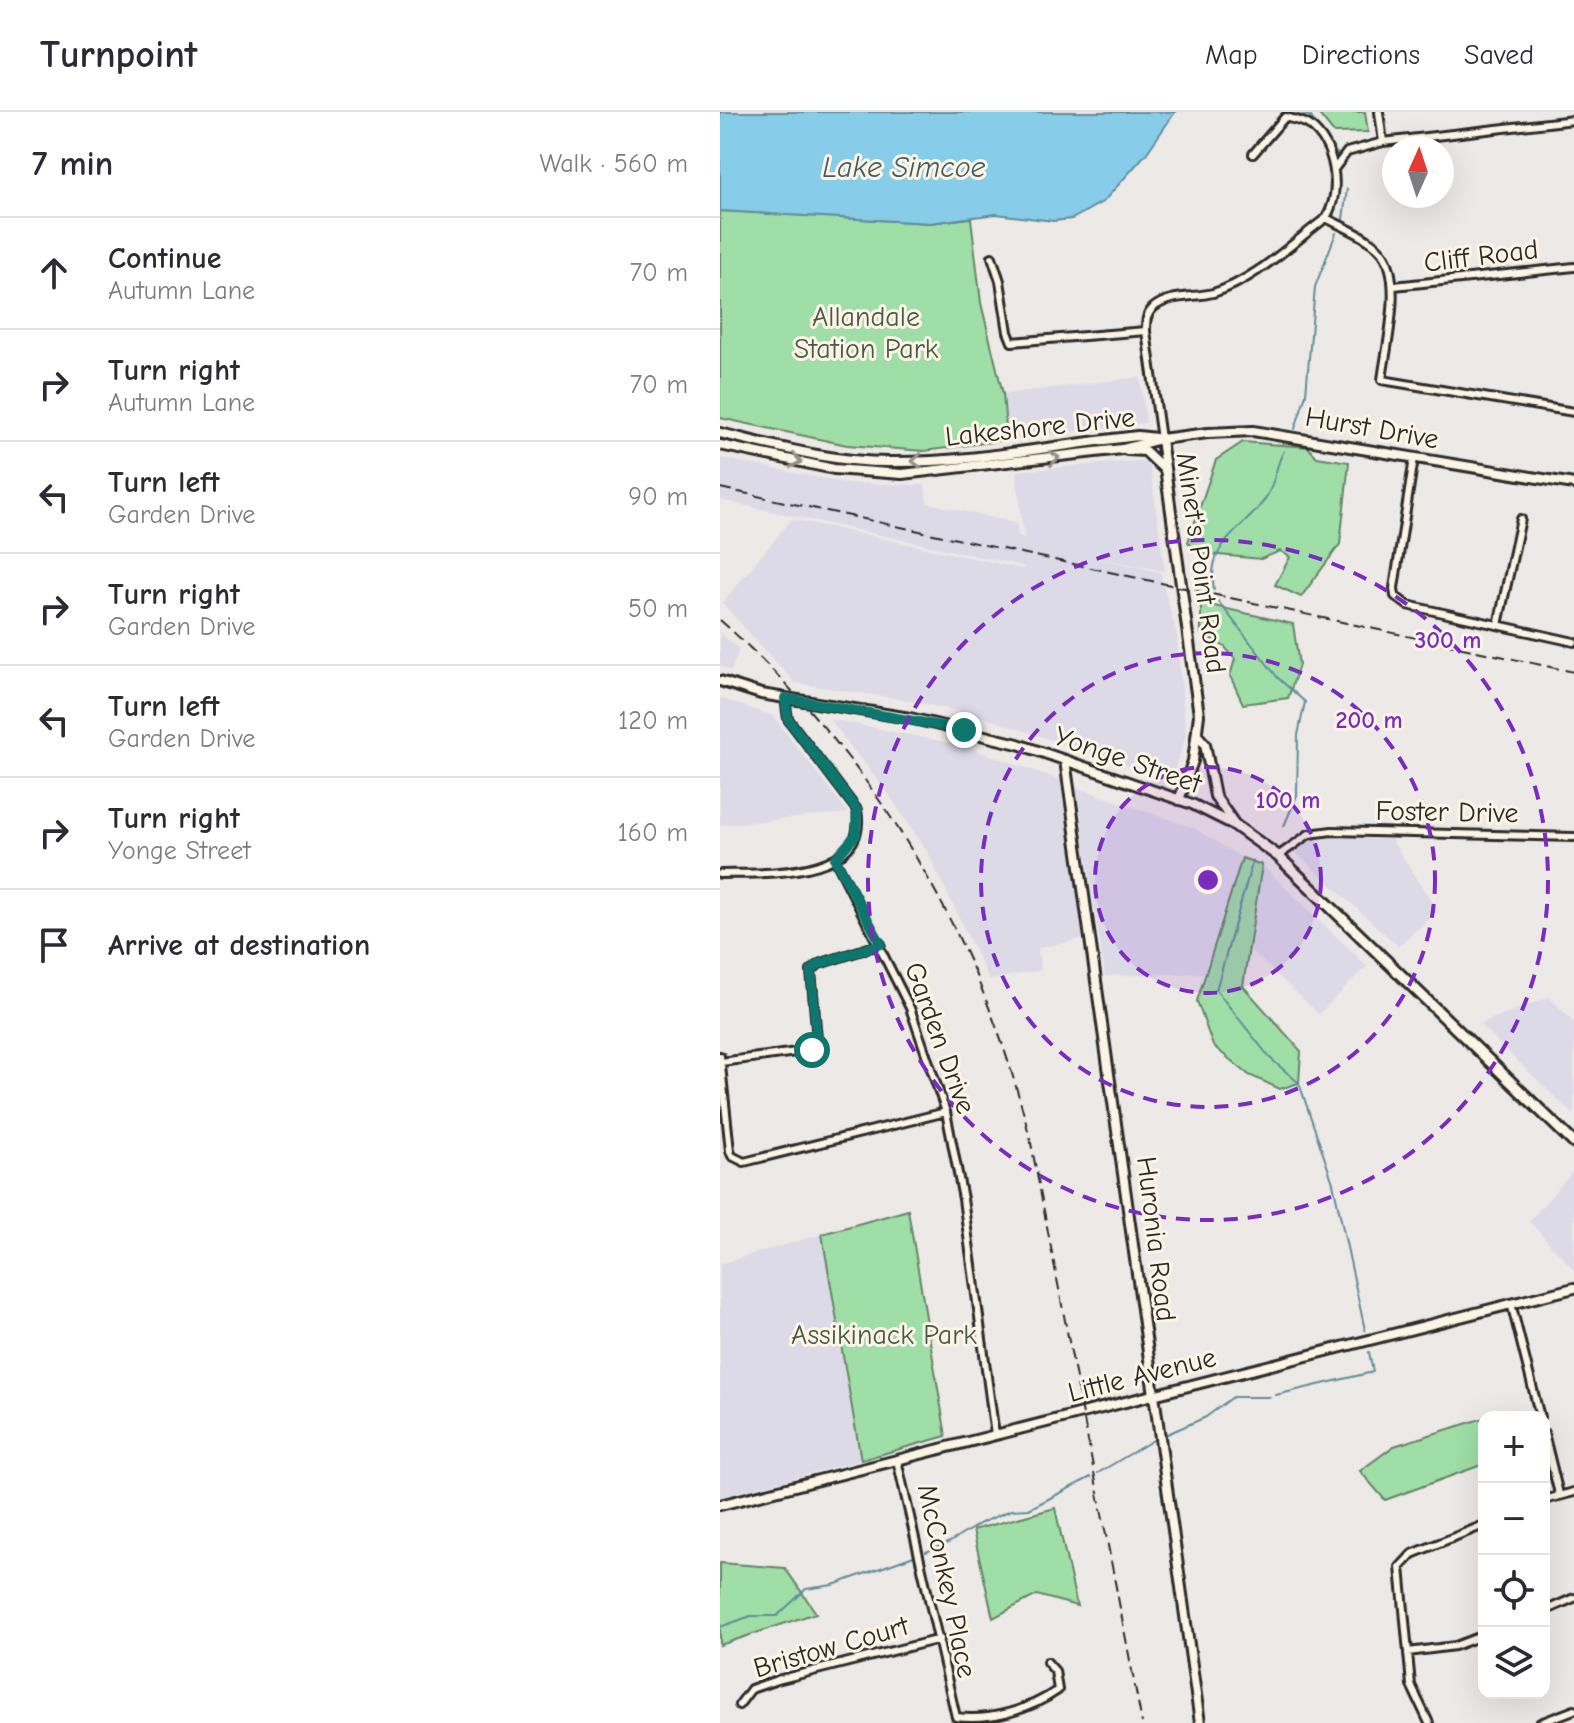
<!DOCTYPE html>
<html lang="en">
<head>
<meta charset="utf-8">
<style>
  :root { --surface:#fff; --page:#f7f7f7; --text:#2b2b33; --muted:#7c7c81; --line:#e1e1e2 }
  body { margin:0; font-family:"Comic Neue",sans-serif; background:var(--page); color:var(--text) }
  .controls { position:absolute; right:24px; bottom:24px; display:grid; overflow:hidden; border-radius:16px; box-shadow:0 8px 32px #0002 }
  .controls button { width:72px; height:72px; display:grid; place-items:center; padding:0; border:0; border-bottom:2px solid var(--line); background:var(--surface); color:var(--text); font:40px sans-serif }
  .compass { position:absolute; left:662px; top:24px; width:72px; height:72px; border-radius:50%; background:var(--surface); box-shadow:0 8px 32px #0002; rotate:3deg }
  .stop { position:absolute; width:24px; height:24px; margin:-18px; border:6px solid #0f766e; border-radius:50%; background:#fff }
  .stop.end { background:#0f766e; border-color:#fff; box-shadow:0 2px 8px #0008 }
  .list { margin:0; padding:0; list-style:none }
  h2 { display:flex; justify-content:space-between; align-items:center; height:104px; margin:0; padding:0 32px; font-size:34px }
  h2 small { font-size:26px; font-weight:400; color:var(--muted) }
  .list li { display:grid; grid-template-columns:52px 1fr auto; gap:24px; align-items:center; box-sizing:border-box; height:112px; padding:0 32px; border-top:2px solid var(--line) }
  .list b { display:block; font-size:30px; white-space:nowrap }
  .list p { margin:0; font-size:26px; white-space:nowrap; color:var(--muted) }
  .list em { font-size:26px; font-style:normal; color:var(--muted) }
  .icon { flex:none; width:44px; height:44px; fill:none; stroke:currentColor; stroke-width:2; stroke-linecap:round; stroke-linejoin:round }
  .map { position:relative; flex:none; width:854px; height:1611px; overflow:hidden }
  header { display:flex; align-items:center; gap:48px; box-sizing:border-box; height:112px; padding:0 40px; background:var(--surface); border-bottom:2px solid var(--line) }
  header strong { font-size:38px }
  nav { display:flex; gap:44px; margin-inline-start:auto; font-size:28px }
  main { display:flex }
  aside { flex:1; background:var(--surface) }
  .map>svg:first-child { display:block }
  .built { fill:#dcdae7 }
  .green { fill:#9fdea7; stroke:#658469; stroke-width:2 }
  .water { fill:#87cce8; stroke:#628c9c; stroke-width:2 }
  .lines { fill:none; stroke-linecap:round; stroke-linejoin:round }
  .stream { stroke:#628c9c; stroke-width:2 }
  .street-casing { stroke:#2b2b2b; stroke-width:12 }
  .secondary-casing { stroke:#2b2b2b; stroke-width:14 }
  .primary-casing { stroke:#2b2b2b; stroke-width:15 }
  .street { stroke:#fcf5e5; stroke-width:6 }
  .secondary { stroke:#fcf5e5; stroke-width:8 }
  .primary { stroke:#fcf5e5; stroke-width:9 }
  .rail { stroke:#2b2b2b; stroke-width:2; stroke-dasharray:12 6; stroke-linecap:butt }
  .oneway { stroke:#949088 }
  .route { stroke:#0f766e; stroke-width:10 }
  .ring { fill:none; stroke:#7b2cbf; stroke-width:4; stroke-dasharray:14 10 }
  .labels { text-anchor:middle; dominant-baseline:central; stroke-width:6; stroke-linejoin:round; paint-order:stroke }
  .street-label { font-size:28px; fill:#2b2b2b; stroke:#fcf5e5 }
  .park-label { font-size:28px; fill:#48584a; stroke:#fcf5e5 }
  .water-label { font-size:30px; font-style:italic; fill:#475b64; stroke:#fcf5e5 }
  .centre { fill:#7b2cbf; stroke:#fcf5e5; stroke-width:4 }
  .ring-label { font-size:24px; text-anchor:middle; font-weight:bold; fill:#7b2cbf; stroke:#fcf5e5; stroke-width:6; stroke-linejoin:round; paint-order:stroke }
</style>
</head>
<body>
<header>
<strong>Turnpoint</strong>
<nav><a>Map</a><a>Directions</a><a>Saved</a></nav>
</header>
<main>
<aside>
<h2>7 min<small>Walk · 560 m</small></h2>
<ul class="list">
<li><svg class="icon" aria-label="ahead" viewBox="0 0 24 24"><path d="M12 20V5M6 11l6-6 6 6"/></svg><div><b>Continue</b><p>Autumn Lane</p></div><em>70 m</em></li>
<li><svg class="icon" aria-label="right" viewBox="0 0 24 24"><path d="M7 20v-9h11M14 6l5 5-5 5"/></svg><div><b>Turn right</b><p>Autumn Lane</p></div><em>70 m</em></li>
<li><svg class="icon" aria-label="left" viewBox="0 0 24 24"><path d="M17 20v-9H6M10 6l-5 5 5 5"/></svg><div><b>Turn left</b><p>Garden Drive</p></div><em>90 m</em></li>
<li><svg class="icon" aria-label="right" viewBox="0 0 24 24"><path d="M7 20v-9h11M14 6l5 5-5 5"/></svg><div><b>Turn right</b><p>Garden Drive</p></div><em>50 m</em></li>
<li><svg class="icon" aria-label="left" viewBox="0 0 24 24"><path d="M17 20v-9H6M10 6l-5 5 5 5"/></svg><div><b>Turn left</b><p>Garden Drive</p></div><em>120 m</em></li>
<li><svg class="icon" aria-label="right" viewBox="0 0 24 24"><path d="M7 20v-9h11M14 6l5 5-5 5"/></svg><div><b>Turn right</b><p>Yonge Street</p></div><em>160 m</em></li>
<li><svg class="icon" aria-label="arrive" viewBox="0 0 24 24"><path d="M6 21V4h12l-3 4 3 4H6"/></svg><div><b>Arrive at destination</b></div></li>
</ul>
</aside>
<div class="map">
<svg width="854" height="1611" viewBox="0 0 854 1611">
  <rect width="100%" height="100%" fill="#ede9e6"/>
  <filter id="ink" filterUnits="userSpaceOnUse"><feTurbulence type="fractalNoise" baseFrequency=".0125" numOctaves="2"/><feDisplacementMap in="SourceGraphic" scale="16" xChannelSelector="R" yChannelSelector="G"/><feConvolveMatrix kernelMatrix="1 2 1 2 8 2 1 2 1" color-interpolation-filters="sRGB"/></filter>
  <g filter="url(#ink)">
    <path class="built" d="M420,265l6,46 -139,17 -4,-46z
      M0,346l126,25 79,2 2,18 89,20 2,13 6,2 -8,-67 133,-11 16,111 -72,-14 67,15 17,64 9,100 -15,44 -188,-63 -76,-17 -112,-17 -73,-80 70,-84 231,50v-3l-303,-66z
      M0,521l19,16 -8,22 -11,-5z
      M0,586l53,18 75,97 -128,12z
      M109,607l135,27 97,34 22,159 -45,9 3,22 -52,10 -61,-127 -38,-57z
      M356,675l118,41 48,30 -38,115 -99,3z
      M613,724l58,3 47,72 -40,35 -102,-93 5,-10 10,-6z
      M542,753l105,101 -48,48 -69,-64z
      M829,885l25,25v93l-95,-91z
      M854,1058v100l-45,-49z
      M102,1122l39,226 -141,37v-233z"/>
    <path class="green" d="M597,0h48l3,20 -34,1z
      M0,99l210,12 41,-5 10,85 22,91 4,46 -83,11 -77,-6 -127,-27z
      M523,330l65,5 9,10 32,5 -9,82 -39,53 -26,-12 15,-28 -10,-6 -19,8 -63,-6 -10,-11 28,-82z
      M481,491l92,21 6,41 -11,33 -45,6 -13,-28 5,-17 -10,-12 -24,-14z
      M522,746l20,7 -19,121 58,65 -2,32 -19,6 -31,-14 -36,-29 -16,-45z
      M188,1098l38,226 -85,24 -39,-226z
      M764,1306v46l-99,36 -25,-29 34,-25z
      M335,1396l22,98 -40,-11 -44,23 -20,-88z
      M0,1451l65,5 31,45 -96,32z"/>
    <path class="water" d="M0,0h455l-29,42 -42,47 -32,18 -19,2 -57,-7 -66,9 -210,-12z"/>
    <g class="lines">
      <path class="stream" d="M579,0l12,5 27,38
        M623,107l4,-30
        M575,317l11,-35 9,-107 21,-54
        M494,478c-9,-53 37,-61 55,-98 7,-14 7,-28 15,-41
        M498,489l60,77 27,24 -7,33 -1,60 -13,31
        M533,748l-37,130 54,68 29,25 34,100 32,147
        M556,1283l97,-23 -4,-20
        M445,1323l41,-18 27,-20h37
        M378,1361l57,-34
        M206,1440l24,-10 31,-19 30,-13 18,-1 62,-32
        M0,1515l31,-11h26l29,-27 27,-4 81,-29"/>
      <defs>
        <path id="street" d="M659,0l4,30
          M615,56l12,-16 36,-10 191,-22
          M606,106c17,9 41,18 54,32 25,26 6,96 2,130l192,32
          M272,145l8,24 8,51 4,10 134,-11
          M674,174l180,-19
          M441,327l-15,-108c0,-10 0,-16 7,-23 16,-14 40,-10 60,-15 41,-12 79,-50 113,-75 16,-27 10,-73 -17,-93 -6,-4 -17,-6 -24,-8l-32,37
          M694,346l-20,130 1,8 12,9 167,37
          M778,513l23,-106
          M558,744l31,-22 23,-3 242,6
          M115,747l75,149 36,104 17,87 32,236
          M0,762c43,-1 150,5 137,-64l-69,-91 -3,-21
          M0,944l10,95 2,5 12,6 202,-50
          M1,950l91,-12 5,-11 -6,-68 8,-7 62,-20
          M791,1191l29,114
          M824,1321l15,61
          M177,1348l59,257c34,5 75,-8 102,-27l-3,-19 -8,-9
          M824,1388l30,-8
          M824,1499l30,-13
          M688,1540l47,-6 29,-11
          M19,1593l12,-16 26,-9 163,-41
          M709,1611l-18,-38 -11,-118 12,-13 72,-29
          M820,1611l34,-13"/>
        <path id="secondary" d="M0,321c55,13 111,29 168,29 83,1 168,-17 250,-26l18,2
          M441,327l38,276 -6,46 -14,39
          M0,333l114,24 68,5 220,-25 39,-10 47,-6 45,-2 321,53
          M407,338l18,1 19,18
          M0,569l41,13 149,24 108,26 174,60 44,22
          M478,624l7,8 10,52 18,26
          M345,648l135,963
          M0,1393l854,-217"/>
        <path id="primary" d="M516,714l42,30 296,287"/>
      </defs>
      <use href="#street" class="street-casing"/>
      <use href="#secondary" class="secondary-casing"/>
      <use href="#primary" class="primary-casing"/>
      <use href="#street" class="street"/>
      <use href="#secondary" class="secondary"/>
      <use href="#primary" class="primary"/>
      <path class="rail" d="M0,376l854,184
        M0,508c156,139 263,320 311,523l111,580"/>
    </g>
    <defs><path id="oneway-chevron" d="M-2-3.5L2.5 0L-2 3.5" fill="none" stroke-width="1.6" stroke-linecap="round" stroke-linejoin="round" transform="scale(2)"/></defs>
    <g class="oneway">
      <use href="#oneway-chevron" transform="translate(334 346) rotate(-7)"/>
      <use href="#oneway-chevron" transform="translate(76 349) rotate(12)"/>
      <use href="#oneway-chevron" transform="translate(197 349) rotate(178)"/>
    </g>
  </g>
  <g class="lines" filter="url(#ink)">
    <path class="route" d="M92,938l5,-11 -6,-68 8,-7 62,-20 -46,-85 21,-24 1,-25 -69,-91 -3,-21 179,32"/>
  </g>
  <circle cx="488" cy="768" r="113" fill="#7b2cbf" fill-opacity=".12"/>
  <g class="ring">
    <circle cx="488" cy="768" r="113"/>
    <circle cx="488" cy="768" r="227"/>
    <circle cx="488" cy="768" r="340"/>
  </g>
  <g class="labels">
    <g class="street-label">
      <text transform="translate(761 144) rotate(-7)">Cliff Road</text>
      <text transform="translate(320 315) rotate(-6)">Lakeshore Drive</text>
      <text transform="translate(652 316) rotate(10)">Hurst Drive</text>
      <text transform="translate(481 451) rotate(82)">Minet's Point Road</text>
      <text transform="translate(408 648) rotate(19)">Yonge Street</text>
      <text transform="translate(727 700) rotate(1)">Foster Drive</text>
      <text transform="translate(220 926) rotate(70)">Garden Drive</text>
      <text transform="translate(436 1127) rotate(83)">Huronia Road</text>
      <text transform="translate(422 1263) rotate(-14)">Little Avenue</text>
      <text transform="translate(227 1469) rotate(78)">McConkey Place</text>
      <text transform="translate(111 1535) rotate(-16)">Bristow Court</text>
    </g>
    <g class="park-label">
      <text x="146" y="205">Allandale<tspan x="146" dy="32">Station Park</tspan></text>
      <text x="164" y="1223">Assikinack Park</text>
    </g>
    <g class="water-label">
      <text x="184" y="55">Lake Simcoe</text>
    </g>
  </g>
  <circle cx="488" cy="768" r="12" class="centre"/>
  <g class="ring-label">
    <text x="728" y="536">300 m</text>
    <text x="649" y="616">200 m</text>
    <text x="568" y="696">100 m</text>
  </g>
</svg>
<div class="controls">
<button>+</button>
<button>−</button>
<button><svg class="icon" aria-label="locate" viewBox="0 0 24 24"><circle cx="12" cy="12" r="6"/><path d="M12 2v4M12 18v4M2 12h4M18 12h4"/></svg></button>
<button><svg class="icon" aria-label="layers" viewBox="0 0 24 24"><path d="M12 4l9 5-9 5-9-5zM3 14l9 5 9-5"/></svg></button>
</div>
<svg class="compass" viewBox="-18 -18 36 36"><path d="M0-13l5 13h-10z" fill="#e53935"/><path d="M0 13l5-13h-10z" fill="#7c7c81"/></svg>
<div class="stop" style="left:92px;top:938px"></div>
<div class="stop end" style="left:244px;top:618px"></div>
</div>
</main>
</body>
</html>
